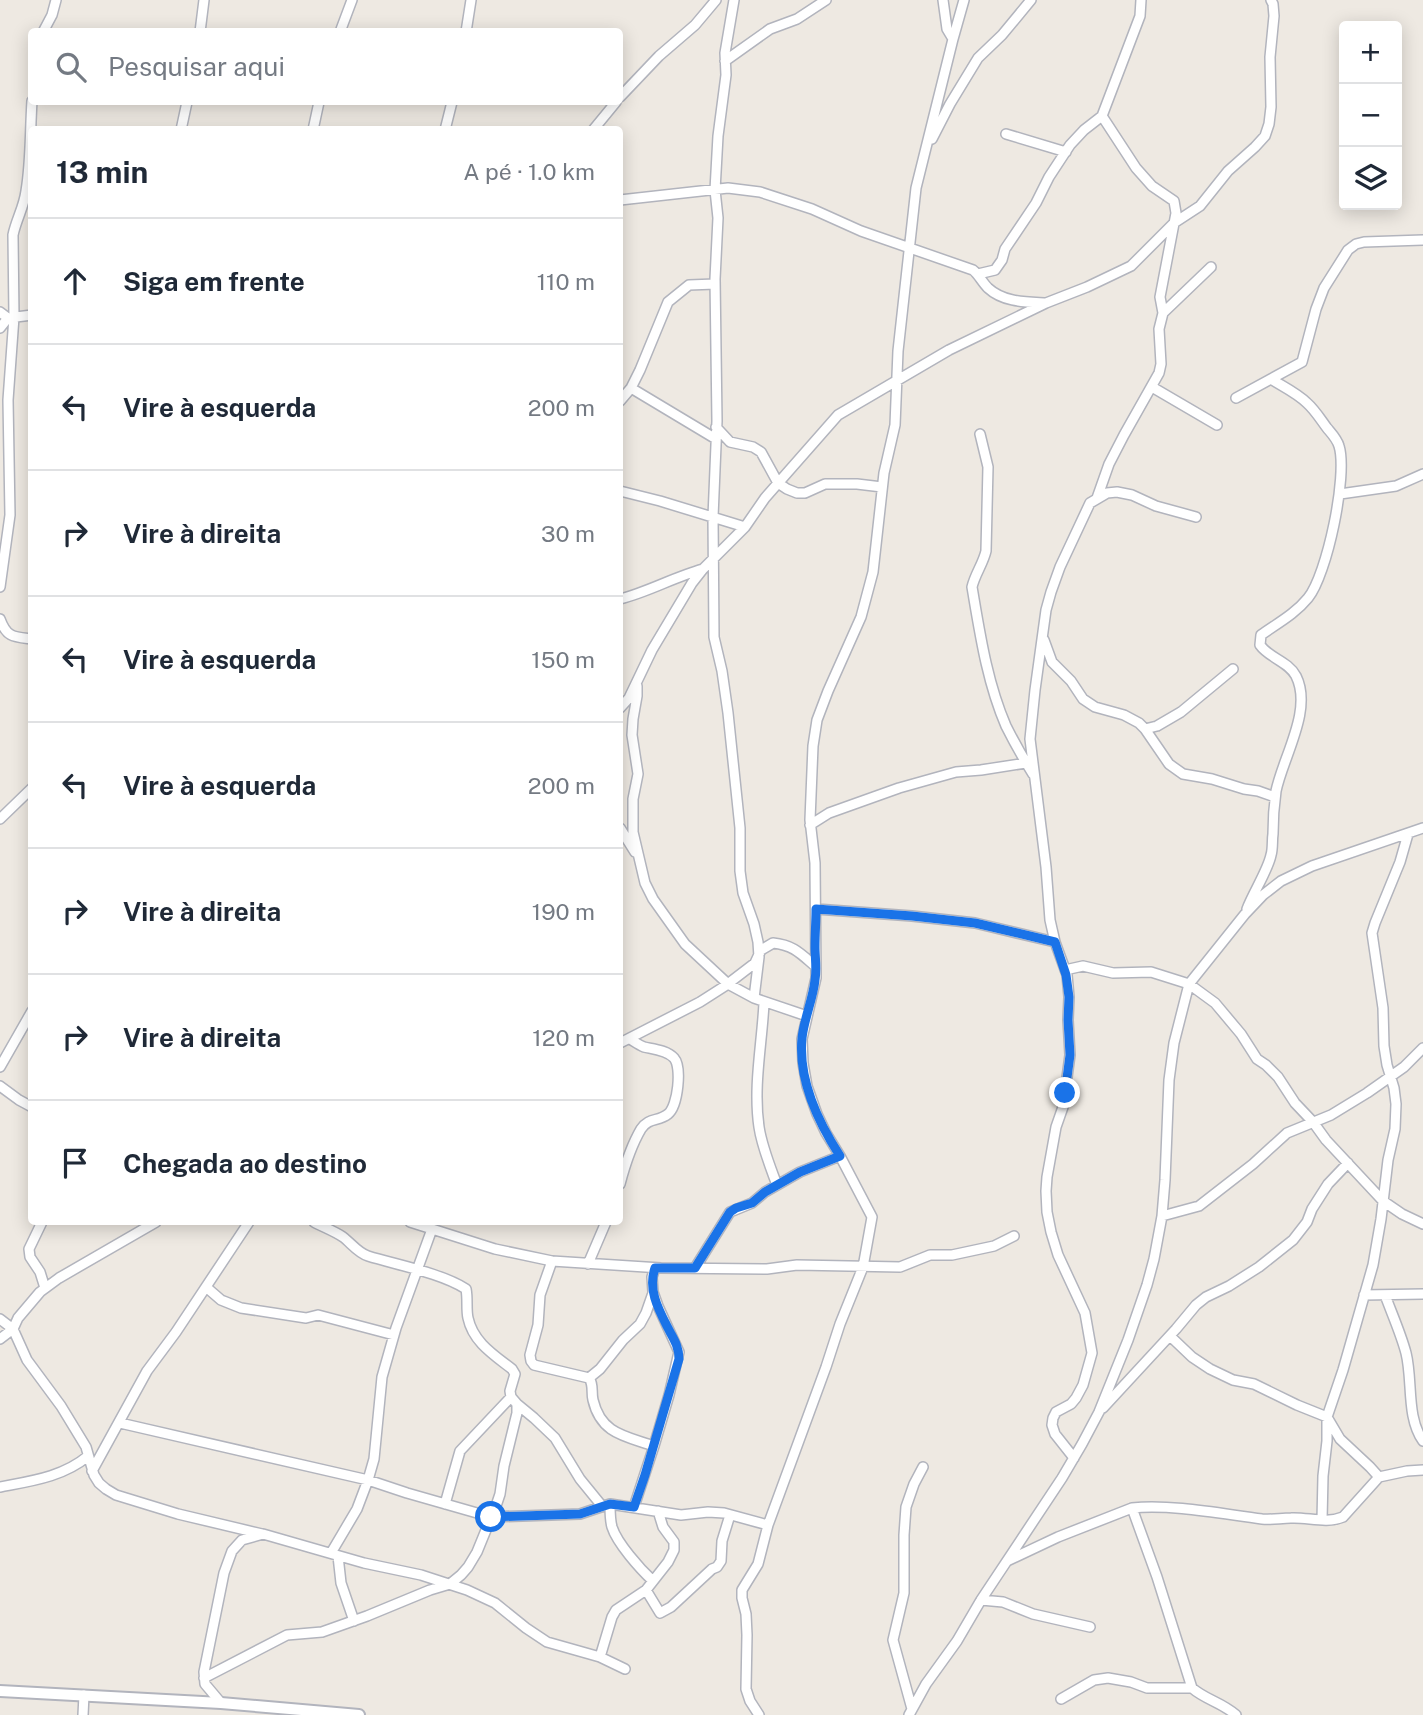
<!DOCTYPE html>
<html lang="pt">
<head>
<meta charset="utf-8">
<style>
  :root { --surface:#fff; --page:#f6f6f7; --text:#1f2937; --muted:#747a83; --line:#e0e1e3 }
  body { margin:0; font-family:"Public Sans",sans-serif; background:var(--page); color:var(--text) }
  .controls { position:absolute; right:21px; top:21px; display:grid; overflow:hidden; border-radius:7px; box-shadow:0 4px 18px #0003 }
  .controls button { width:63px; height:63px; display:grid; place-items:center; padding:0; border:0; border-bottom:2px solid var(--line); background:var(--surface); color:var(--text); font:35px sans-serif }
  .stop { position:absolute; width:21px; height:21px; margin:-16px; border:5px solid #1a73e8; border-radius:50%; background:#fff }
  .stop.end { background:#1a73e8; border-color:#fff; box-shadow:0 2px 7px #0008 }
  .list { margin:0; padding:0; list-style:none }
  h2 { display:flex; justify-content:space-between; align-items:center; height:91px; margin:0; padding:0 28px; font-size:30px }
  h2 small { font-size:23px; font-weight:400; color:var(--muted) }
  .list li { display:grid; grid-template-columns:46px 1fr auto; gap:21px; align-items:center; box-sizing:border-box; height:126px; padding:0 28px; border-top:2px solid var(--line) }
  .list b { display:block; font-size:26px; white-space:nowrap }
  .list em { font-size:23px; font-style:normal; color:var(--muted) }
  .icon { flex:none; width:38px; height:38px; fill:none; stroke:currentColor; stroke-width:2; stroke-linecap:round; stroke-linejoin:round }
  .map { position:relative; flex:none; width:1423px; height:1715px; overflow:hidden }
  .search { position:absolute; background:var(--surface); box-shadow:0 4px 18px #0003; left:28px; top:28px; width:595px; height:77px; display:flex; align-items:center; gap:18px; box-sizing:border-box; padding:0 24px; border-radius:7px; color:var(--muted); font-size:26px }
  .panel { position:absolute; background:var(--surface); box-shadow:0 4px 18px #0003; left:28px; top:126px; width:595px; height:1099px; border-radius:7px }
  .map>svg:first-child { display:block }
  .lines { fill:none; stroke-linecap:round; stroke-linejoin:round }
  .minor-casing { stroke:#b2b4bd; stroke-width:12 }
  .tertiary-casing { stroke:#b2b4bd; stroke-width:14 }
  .minor { stroke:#fff; stroke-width:9 }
  .tertiary { stroke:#fff; stroke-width:10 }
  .route { stroke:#1a73e8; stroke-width:9 }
</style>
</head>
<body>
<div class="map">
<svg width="1423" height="1715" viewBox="0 0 1423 1715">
  <rect width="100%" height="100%" fill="#eee9e2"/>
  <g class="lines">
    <defs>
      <path id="minor" d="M734,0l-9,53 1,22 -8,61 -3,54 3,28 -3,61 2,142 -4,96 1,120 8,34 6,42 12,115v43l3,22 11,31 4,18 1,15 -5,41
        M943,0l4,29 6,10
        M43,32l9,-17 4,-15
        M200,32l4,-32
        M340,32l12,-32
        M466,32l5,-32
        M725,61l45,-32 27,-10 29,-19
        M620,97l39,-41 36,-31 21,-25
        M1102,116l34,52 16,18 22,15 2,12 -16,84 3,16
        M181,130l6,-28
        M313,130l6,-28
        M445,130l7,-28
        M593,130l23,-28
        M1006,134l60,18
        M932,139l18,-35 28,-46 24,-23 29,-35
        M620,200l108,-12 32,4 52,17 49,22 112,39c6,5 9,12 15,18 15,14 37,14 56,15
        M978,274l17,-4 7,-10 3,-11 31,-46 13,-26 21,-32 14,-15 18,-14 38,-100 1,-16
        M0,312l8,6 24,-3
        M0,328l8,-10
        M1152,387l65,38
        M631,388l85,51
        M1236,398l66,-36 14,-53 8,-21 24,-38 8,-6 8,-2 59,-2
        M620,401l11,-13 9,-18 28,-68 21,-17 26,-1
        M716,427l14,15 23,5 8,5 17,31 9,6 10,4h8l20,-9h32l25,3
        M980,434l8,33 -2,84c-3,13 -11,23 -14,36 8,47 15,95 34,139 8,16 17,32 27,48
        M620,491l40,10 85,26
        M1340,494l56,-8 27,-12
        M1097,498l12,-34 15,-29 35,-62 2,-9 -2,-35 4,-16 48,-46
        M0,587l10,-72 -2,-115 6,-83 -1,-82c3,-15 11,-28 13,-44 5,-29 4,-60 6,-90
        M620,599c28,-7 54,-22 83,-30
        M0,619c7,19 14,18 32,20
        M1044,640l8,22 19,19 12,18 12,8 29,8 15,8 6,6 24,35 14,10 29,5 32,10 14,2 17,6
        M637,686v10l-4,23 -1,16 6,39 -5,25v33l12,51 8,16 32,45 43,40 26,14 53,18
        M620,708l9,-10 23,-48 40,-67 11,-14 42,-42 20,-29 73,-83 111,-65 97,-47 41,-16 44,-21 43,-43 26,-17 28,-35 27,-24 10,-11 4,-12 2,-17 -1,-50 4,-41 -1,-12 -2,-4
        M1145,729l12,-3 24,-14 52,-43
        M0,819l32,-31
        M810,825l19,-12 70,-25 57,-16 25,-2 45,-7
        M620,828l15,24
        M816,909l96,7 63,7 80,19
        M1247,909c6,-16 21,-39 24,-54 2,-6 1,-15 2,-21 0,-15 1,-29 3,-43 7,-34 37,-81 20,-115 -8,-15 -27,-18 -36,-31l1,-10c17,-12 34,-21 47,-37 19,-23 40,-123 31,-152 -2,-7 -7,-12 -12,-18 -6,-8 -12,-18 -20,-25 -10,-10 -25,-17 -36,-24
        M1065,970l18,-4 30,7 38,-1 38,12 26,19 26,31 16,25 9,6 12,12 17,26 18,19 13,18 57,61 19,13 21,10
        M764,1003c-2,41 -11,83 -5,124 3,20 11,39 18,58
        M620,1043l80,-41 25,-16 30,-23 6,-13 12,-7c20,2 27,10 42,23
        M0,1067l32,-56
        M0,1086l19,14 13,7
        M620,1184c5,-19 11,-38 21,-55 8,-12 17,-7 27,-15 10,-8 14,-47 6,-56 -7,-8 -21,-9 -30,-11 -5,-2 -9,-5 -14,-8
        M1162,1216l37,-10 54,-42 34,-31 44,-18 36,-22 37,-26 19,-19
        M42,1222l-13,27 1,8 10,15 5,16
        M314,1222c9,5 20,9 29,15 8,6 15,16 25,19 29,9 73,17 98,33 2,10 0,20 2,29 5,24 26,37 44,51l3,5 -5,17 1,6 -51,54 -15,53
        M410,1222l85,27 57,12 109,7 106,1 30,-4 103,2 30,-12h22l42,-9 20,-10
        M552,1261l-12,34 -2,30 -8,30 1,6 3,4 55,13
        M588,1264l18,-42
        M695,1268l35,-56 22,-9 13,-11 35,-20 40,-16
        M206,1287l15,13 20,8 65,10 12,-3 76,20
        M1364,1295l59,-1
        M1385,1295c7,19 16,39 21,58 7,28 0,64 17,88
        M0,1319l13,10 14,31 34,46 25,41 8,28 5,8 7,6 10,6 62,19 84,20
        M1170,1336l22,21 18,12 23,11 21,4 43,21 30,12 13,22 30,28 9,10
        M0,1339l13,-10 5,-11 22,-26 19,-14 97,-56
        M589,1378c5,7 2,14 4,22 8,34 32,36 61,46l-20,61
        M589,1378l11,-9 23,-29 17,-16 6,-11 7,-20
        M517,1404l17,14 21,20 25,41 22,27
        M1103,1408l73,-79 20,-24 10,-8 23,-11 30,-19 34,-27 14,-18 5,-13 16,-25 20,-21
        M120,1423l248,57 39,13 84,24 89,-3 30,-10 71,11 27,-3 16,1 44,12
        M654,1446l15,-51 10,-43 -21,-46 -5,-14 -1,-15 3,-9
        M1074,1458l-19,-24 -3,-9 1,-7 3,-6 15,-8 5,-6 7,-13 9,-32 -7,-40 -27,-58 -7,-23 -4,-20 -1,-21 1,-14 9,-50 7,-20 7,-52 -2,-35 1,-23 -2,-22 -12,-33 -5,-22 -4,-53 -16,-128 5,-49 11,-80 5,-18 9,-25 30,-64 17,-10 10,-1 15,3 24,11 40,11
        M92,1471l55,-100 29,-39 73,-110
        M0,1487c31,-6 63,-10 88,-31
        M610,1504c0,8 0,16 2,23 5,16 28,42 41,54
        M1132,1508l25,69 35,111c14,12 29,14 44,27
        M1322,1520l1,-44 4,-35v-24l16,-47 30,-105 8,-46 7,-59 7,-31 1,-25 -2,-16 -7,-23 -3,-19 -1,-38 -11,-75 3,-10 25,-61 8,-28
        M331,1553l26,-44 11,-29 6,-21 8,-82 14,-49 36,-99
        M338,1556l3,27 13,38
        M1007,1561l51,-24 74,-29c40,-4 90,6 130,11 10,1 19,-1 29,-1 17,-1 35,6 52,-1l36,-40 28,-6 16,-1
        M646,1590l14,23 11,-6 41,-38 5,-2 4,-6 1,-20 8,-26
        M981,1600l22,2 30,12 57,13
        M600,1657l12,-40 4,-7 30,-20 22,-28 6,-12v-8l-11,-15 -5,-16
        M204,1678l83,-43 35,-3 45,-16 63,-26 20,-6 11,-9 7,-8 9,-15 20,-49 3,-9 4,-28 13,-53v-9l-6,-7
        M1061,1699l33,-19 14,-2 23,4 16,6h45
        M221,1703l-16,-19 -1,-12 20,-99 8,-22 10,-11 21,-6 101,29 57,12 46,15 28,13 31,25 21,14 53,15 25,12
        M912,1709l-19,-69 11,-47v-58l2,-28 8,-23 9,-17
        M83,1715l1,-20
        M759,1715l-9,-14 -4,-12 1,-54 -1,-21 -4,-16v-8l16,-26 10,-39 58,-158 14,-43 23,-57 9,-50 -32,-61 -14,-23 -9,-19 -10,-28 -4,-23 -1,-24 14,-61 -1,-115 -5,-43 3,-74 4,-26 11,-29 33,-74 12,-45 11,-99 11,-48 3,-74 18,-163 37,-149 11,-39
        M909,1715l17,-31 31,-43 24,-41 81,-122 20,-34 17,-32 29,-72 19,-55 7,-26 8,-43 3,-36 4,-100 5,-37 15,-59 56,-70 18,-19 18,-14 31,-15 111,-38"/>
      <path id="tertiary" d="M0,1691l221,12 138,12"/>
    </defs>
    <use href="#minor" class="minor-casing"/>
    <use href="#tertiary" class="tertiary-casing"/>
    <use href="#minor" class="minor"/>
    <use href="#tertiary" class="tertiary"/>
  </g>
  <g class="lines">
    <path class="route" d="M491,1517l89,-3 30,-10 24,3 11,-32 34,-116c0,-11 -4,-18 -9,-27 -10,-20 -23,-41 -15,-64h40l35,-56 6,-4 16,-5 13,-11 35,-20 40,-16c-22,-34 -42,-76 -38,-118 2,-19 11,-39 13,-58 2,-11 0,-22 0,-33 0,-13 1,-26 1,-38l96,7 63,7 80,19 11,33 3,22 -1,23 2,35 -5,38"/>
  </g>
</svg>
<div class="controls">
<button>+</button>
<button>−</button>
<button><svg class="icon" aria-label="layers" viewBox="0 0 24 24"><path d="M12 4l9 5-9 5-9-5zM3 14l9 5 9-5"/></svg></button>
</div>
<div class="stop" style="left:491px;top:1517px"></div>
<div class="stop end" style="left:1065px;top:1093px"></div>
<div class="search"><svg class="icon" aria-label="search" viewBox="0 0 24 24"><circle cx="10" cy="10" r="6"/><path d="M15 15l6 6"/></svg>Pesquisar aqui</div>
<section class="panel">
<h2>13 min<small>A pé · 1.0 km</small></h2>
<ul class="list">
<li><svg class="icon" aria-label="ahead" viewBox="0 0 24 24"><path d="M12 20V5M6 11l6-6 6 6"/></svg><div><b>Siga em frente</b></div><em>110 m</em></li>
<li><svg class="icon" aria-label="left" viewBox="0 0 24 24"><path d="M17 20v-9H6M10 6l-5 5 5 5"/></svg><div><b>Vire à esquerda</b></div><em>200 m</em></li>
<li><svg class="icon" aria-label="right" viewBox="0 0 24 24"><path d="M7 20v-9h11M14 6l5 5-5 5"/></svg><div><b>Vire à direita</b></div><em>30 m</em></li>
<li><svg class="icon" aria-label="left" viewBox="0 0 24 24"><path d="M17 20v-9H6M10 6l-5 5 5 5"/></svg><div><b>Vire à esquerda</b></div><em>150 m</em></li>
<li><svg class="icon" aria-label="left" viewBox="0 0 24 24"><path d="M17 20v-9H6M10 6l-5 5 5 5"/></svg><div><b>Vire à esquerda</b></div><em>200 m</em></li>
<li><svg class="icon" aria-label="right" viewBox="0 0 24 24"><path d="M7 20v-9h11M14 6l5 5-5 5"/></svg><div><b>Vire à direita</b></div><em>190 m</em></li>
<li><svg class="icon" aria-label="right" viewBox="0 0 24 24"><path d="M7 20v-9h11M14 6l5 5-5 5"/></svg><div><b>Vire à direita</b></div><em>120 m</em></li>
<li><svg class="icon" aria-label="arrive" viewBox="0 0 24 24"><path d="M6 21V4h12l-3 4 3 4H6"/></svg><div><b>Chegada ao destino</b></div></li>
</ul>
</section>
</div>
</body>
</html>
